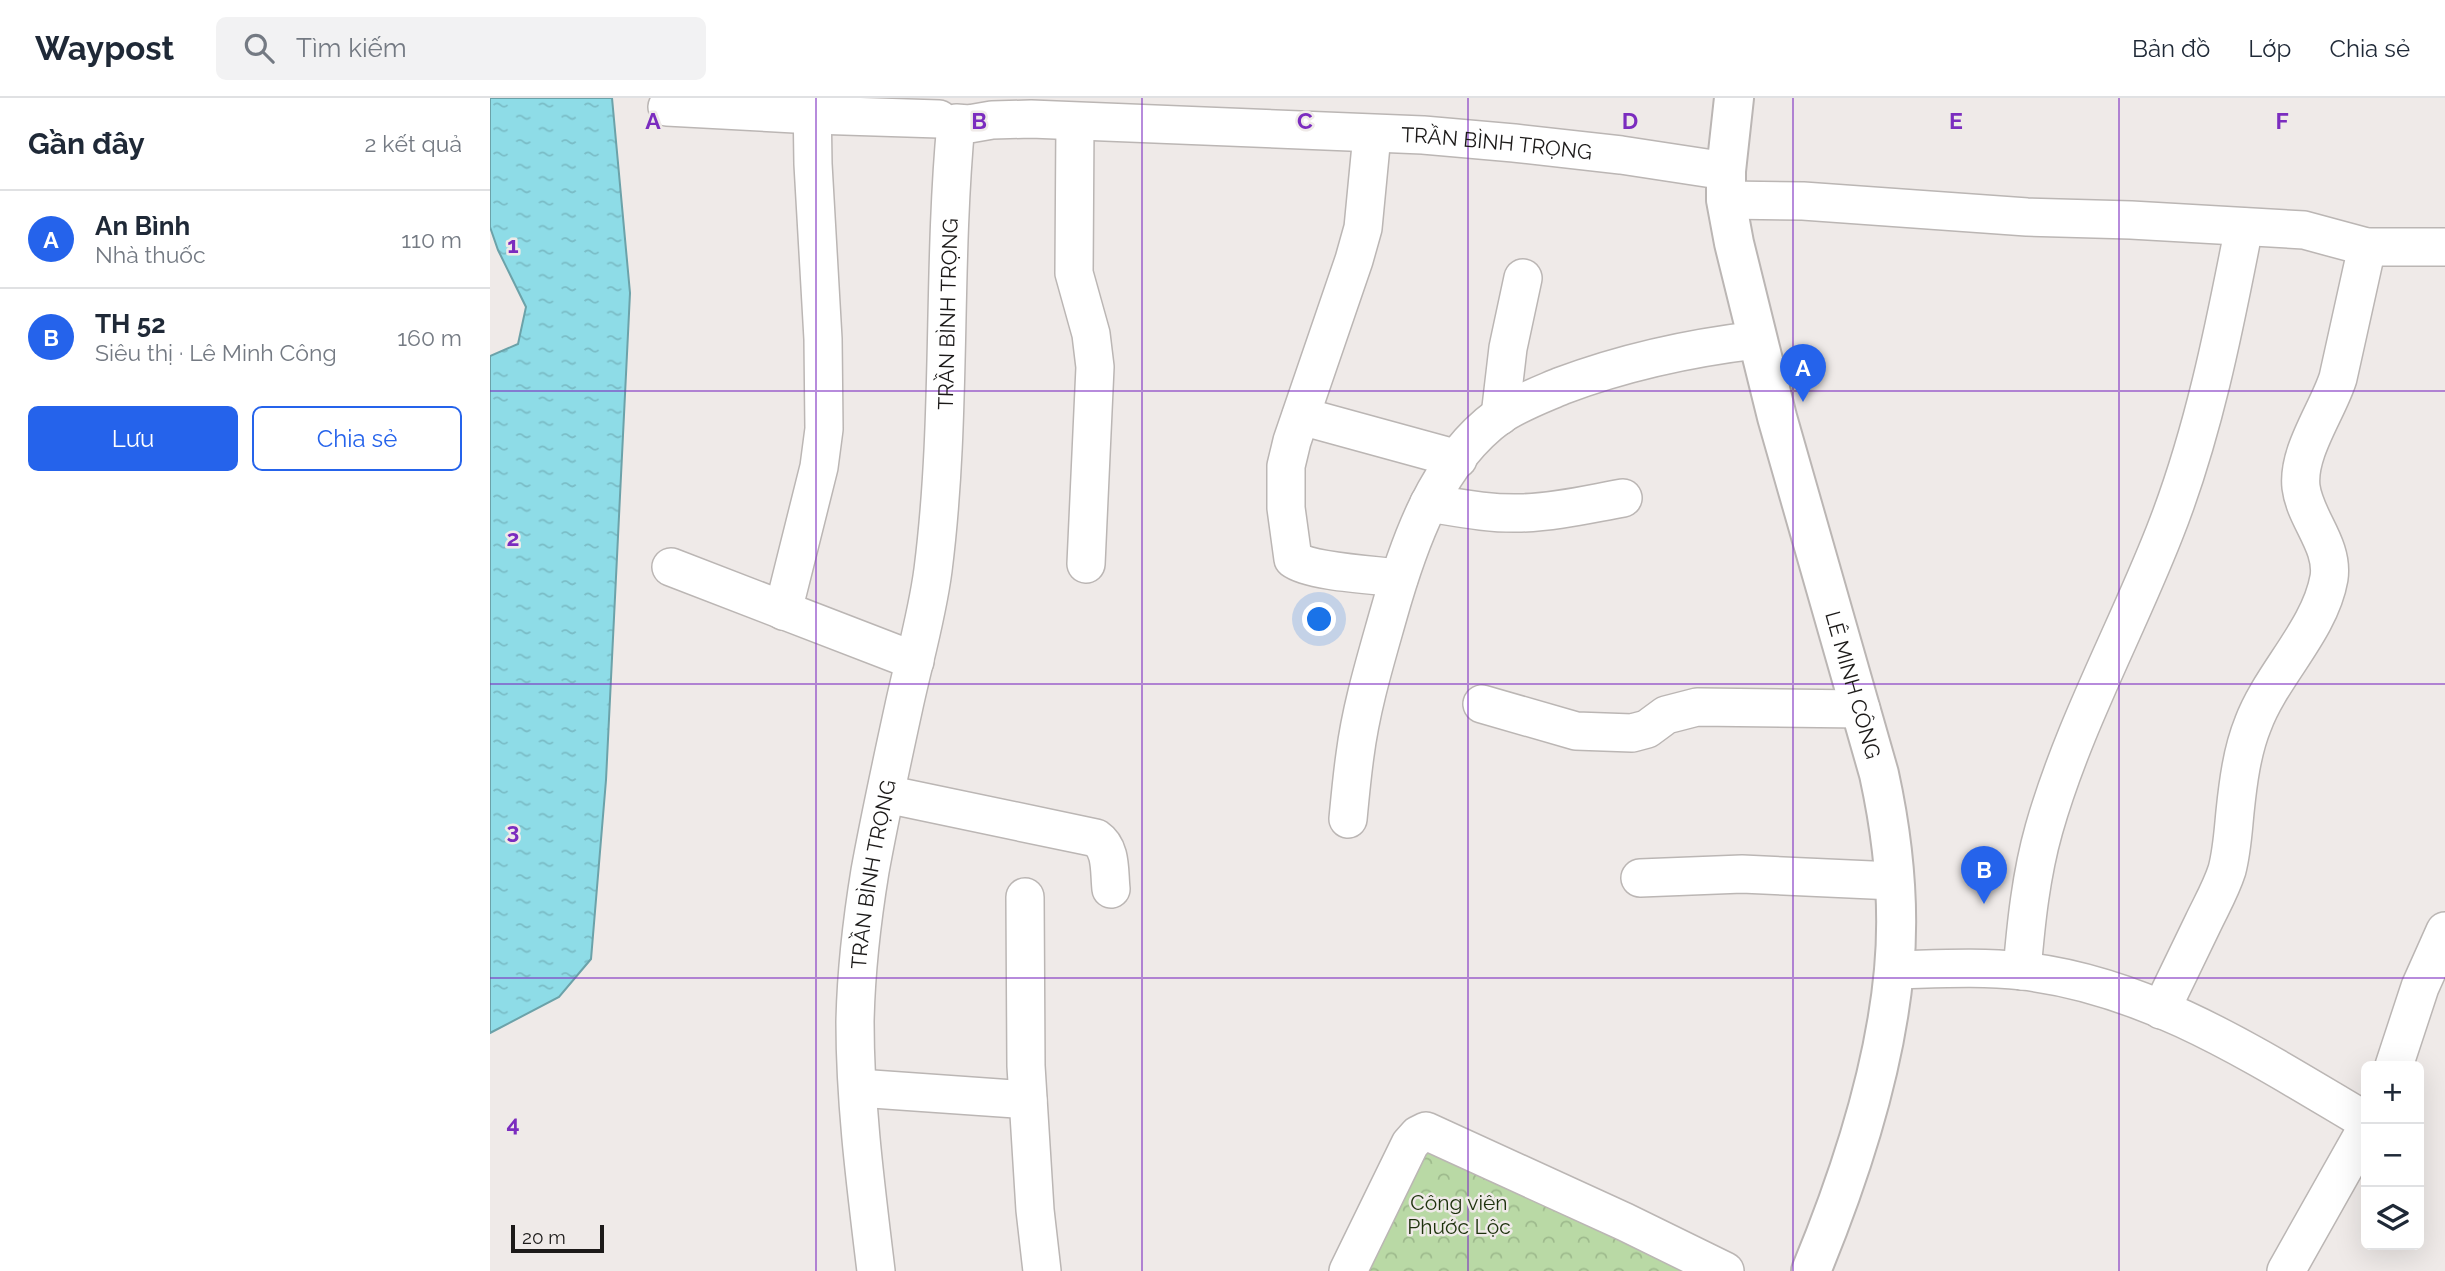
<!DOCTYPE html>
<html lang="vi">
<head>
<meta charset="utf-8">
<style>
  :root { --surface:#fff; --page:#f2f2f3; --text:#1f2937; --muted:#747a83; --line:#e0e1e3; --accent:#2563eb }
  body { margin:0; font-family:Raleway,sans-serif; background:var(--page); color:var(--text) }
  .controls { position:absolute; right:21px; bottom:21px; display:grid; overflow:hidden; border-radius:10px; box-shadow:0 7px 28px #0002 }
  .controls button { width:63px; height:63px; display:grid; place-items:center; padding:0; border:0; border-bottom:2px solid var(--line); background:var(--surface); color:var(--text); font:35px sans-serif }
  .scale { position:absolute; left:21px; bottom:18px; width:93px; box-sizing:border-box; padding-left:7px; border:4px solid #1c1a19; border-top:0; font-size:19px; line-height:24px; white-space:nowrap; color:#1c1a19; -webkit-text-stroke:5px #efeae8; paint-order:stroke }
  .you { position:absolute; left:830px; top:522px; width:24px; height:24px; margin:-18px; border:5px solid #fff; border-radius:50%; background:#1a73e8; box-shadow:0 0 0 10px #1a73e833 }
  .badge { display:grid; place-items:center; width:46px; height:46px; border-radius:50%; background:var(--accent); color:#fff; font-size:23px; font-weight:700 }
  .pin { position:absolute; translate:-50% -58px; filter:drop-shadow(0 2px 4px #0008) }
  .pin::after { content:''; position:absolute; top:37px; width:24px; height:21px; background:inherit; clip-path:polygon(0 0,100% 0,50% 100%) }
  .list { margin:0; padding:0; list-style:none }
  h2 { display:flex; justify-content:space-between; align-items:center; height:91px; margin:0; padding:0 28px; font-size:30px }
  h2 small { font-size:23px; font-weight:400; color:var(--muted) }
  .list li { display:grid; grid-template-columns:46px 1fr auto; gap:21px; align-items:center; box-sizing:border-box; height:98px; padding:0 28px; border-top:2px solid var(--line) }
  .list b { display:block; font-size:26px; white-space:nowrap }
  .list p { margin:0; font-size:23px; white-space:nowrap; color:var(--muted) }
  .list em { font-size:23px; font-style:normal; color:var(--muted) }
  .actions { display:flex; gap:14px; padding:21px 28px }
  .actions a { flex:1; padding:16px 0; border:2px solid var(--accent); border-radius:10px; text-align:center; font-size:24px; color:var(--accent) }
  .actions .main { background:var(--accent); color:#fff }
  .icon { flex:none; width:38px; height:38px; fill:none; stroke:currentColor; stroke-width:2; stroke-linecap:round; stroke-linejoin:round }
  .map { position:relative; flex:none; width:1955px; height:1173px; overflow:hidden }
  header { display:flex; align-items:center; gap:42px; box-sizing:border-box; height:98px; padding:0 35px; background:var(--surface); border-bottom:2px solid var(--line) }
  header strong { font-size:33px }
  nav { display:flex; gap:38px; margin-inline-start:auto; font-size:24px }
  .search { width:490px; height:63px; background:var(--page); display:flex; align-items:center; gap:18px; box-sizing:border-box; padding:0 24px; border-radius:10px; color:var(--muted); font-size:26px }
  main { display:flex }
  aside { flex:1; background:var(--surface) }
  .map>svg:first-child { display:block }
  .park { fill:url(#park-crowns) }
  .water { fill:url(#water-ripples); stroke:#6ca2a9; stroke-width:2 }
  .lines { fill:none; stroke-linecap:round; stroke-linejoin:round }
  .street-casing { stroke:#bbb6b4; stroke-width:40 }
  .secondary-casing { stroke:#bbb6b4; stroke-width:42 }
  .street { stroke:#fff; stroke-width:37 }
  .secondary { stroke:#fff; stroke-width:38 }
  .grid { fill:none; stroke:#7b2cbf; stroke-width:2; stroke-opacity:0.55 }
  .labels { text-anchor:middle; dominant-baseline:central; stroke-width:5; stroke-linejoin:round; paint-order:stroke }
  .street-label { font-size:21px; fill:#1c1a19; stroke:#efeae8 }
  .park-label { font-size:21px; fill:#1d310c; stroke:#efeae8 }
  .grid-label { font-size:23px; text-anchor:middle; font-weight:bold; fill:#7b2cbf; stroke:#efeae8; stroke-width:5; stroke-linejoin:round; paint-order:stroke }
</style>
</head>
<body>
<header>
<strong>Waypost</strong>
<div class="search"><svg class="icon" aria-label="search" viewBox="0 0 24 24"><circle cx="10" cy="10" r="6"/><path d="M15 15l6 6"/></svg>Tìm kiếm</div>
<nav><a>Bản đồ</a><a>Lớp</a><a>Chia sẻ</a></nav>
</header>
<main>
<aside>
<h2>Gần đây<small>2 kết quả</small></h2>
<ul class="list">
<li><span class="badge">A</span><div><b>An Bình</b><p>Nhà thuốc</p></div><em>110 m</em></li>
<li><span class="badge">B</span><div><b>TH 52</b><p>Siêu thị · Lê Minh Công</p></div><em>160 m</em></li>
</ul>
<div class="actions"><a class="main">Lưu</a><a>Chia sẻ</a></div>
</aside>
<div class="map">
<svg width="1955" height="1173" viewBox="0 0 1955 1173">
  <defs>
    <pattern id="park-crowns" width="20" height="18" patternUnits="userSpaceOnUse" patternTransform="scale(1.75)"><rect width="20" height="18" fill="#b9d9a5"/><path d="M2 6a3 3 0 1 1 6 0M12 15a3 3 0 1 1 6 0" fill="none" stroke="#9eba8d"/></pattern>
    <pattern id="water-ripples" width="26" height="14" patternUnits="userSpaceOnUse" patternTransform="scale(1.75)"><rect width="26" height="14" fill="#8edce7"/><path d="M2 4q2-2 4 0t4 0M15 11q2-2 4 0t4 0" fill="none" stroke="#7abcc6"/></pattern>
  </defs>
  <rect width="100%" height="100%" fill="#efeae8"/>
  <path class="park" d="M943,1041l282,132h-350z"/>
  <path class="water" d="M0,0h122l18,195 -24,487 -15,179 -32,38 -69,36v-677l28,-12 8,-37 -28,-57 -8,-23z"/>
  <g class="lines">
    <defs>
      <g id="street">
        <path d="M177,9l146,8 126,4"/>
        <path d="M585,24l-1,151 17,61 4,33 -9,197"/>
        <path d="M882,37l-9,93 -9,32 -62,181 -6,25v42l7,51c17,13 82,16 106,19"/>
        <path d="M1236,102l77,1 224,16 104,3 173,10 63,17h78"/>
        <path d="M811,318l157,43"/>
        <path d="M1010,318l8,-68 15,-70"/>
        <path d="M939,405c31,5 61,11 92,10 35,-1 68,-9 102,-15"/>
        <path d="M181,469l244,94"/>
        <path d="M293,513l36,-144 5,-38 -1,-90 -10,-175 -1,-66"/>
        <path d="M992,606l94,27 56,2 15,-4 19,-14 31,-8 164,2"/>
        <path d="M396,696l210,44c16,11 13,33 15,51"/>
        <path d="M858,721c2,-21 4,-43 7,-64 6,-47 20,-93 33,-139 20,-71 48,-154 111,-200 19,-13 41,-21 62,-30 64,-24 128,-38 196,-46"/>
        <path d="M1150,780l102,-4 152,7"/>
        <path d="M535,799l1,169 9,144 7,61"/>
        <path d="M1404,872c42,-1 86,-4 128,1 127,14 237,87 344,150"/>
        <path d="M1532,873c4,-48 9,-96 22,-142 29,-102 81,-196 120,-295 39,-98 60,-204 80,-307"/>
        <path d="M1671,912c14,-29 28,-58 42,-87 8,-17 18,-34 24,-53 5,-19 6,-38 8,-58 3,-29 7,-61 18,-88 18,-49 67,-94 76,-146 5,-33 -24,-59 -28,-91 -4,-35 27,-77 37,-109l29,-131"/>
        <path d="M1904,968l26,-79 25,-56"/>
        <path d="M368,990l170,12"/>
        <path id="s1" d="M386,1173c-10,-83 -21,-166 -21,-249 1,-50 7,-102 15,-151 10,-55 22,-110 34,-165 10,-46 23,-90 29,-136 19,-149 9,-299 23,-447l13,1 23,-4 39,-1 392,16 91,8 107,12 105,16"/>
        <path d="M858,1173l62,-127 8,-9 8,-4 199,91 100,49"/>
        <path d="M1796,1173l80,-142"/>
      </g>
      <g id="secondary">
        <path id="s2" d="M1244,0l-8,73v29l8,43 43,174 102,357c14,64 21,131 15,196 -9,99 -45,209 -83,301"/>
      </g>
    </defs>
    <use href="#street" class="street-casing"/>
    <use href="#secondary" class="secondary-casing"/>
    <use href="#street" class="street"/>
    <use href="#secondary" class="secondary"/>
  </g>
  <path class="grid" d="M326,0v1173M652,0v1173M978,0v1173M1303,0v1173M1629,0v1173M0,293h1955M0,586h1955M0,880h1955"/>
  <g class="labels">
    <g class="street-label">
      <text stroke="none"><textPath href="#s1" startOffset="1699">TRẦN BÌNH TRỌNG</textPath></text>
      <text stroke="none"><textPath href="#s1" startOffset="966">TRẦN BÌNH TRỌNG</textPath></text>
      <text stroke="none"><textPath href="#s2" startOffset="604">LÊ MINH CÔNG</textPath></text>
      <text stroke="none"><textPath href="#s1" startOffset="399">TRẦN BÌNH TRỌNG</textPath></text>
    </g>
    <g class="park-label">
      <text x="969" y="1104">Công viên<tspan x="969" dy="24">Phước Lộc</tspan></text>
    </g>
  </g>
  <g class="grid-label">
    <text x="163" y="31">A</text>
    <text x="489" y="31">B</text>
    <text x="815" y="31">C</text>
    <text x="1140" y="31">D</text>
    <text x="1466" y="31">E</text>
    <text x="1792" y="31">F</text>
    <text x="23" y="155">1</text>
    <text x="23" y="448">2</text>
    <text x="23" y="741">3</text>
    <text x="23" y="1034">4</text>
  </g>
</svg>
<div class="controls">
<button>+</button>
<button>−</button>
<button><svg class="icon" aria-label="layers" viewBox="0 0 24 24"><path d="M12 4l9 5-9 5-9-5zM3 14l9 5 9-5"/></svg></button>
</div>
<div class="scale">20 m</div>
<div class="you"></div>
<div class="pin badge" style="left:1313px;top:304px">A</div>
<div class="pin badge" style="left:1494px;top:806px">B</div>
</div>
</main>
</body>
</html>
